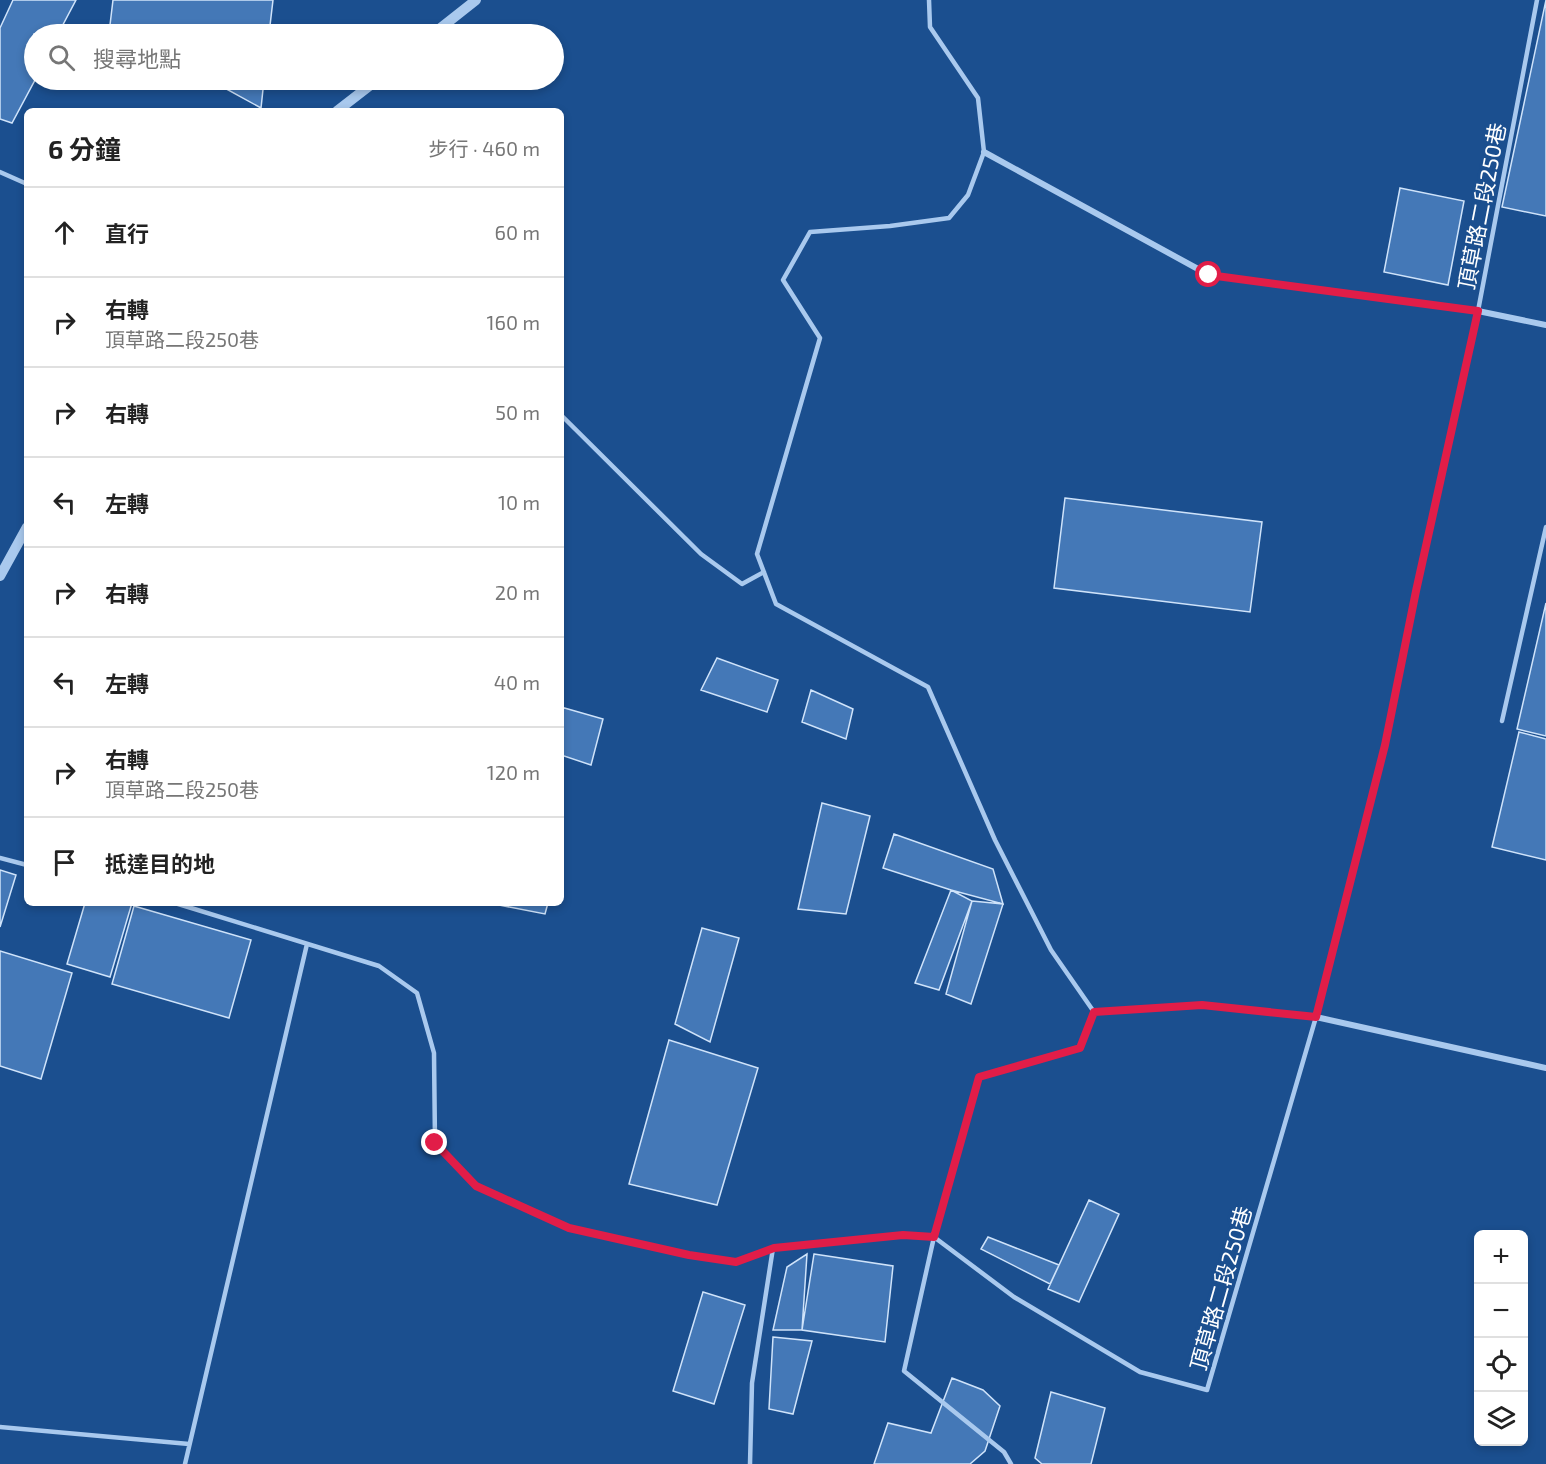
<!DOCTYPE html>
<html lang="zh-TW">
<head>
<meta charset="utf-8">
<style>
  :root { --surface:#fff; --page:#f6f6f6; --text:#222; --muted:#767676; --line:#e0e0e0 }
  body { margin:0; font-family:"Exo 2","Noto Sans TC",sans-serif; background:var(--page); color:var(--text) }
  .controls { position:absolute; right:18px; bottom:18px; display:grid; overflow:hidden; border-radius:9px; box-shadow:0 3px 9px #0003 }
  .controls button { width:54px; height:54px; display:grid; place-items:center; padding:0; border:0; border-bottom:2px solid var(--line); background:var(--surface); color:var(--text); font:30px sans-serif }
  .stop { position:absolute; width:18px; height:18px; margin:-14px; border:4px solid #e11d48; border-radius:50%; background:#fff }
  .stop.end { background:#e11d48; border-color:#fff; box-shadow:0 2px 6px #0008 }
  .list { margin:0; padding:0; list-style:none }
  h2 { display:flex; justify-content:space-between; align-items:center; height:78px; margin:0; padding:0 24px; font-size:26px }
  h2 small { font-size:20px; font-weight:400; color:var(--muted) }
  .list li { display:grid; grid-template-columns:39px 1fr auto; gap:18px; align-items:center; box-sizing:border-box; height:90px; padding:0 24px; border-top:2px solid var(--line) }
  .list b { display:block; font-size:22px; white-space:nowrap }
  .list p { margin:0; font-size:20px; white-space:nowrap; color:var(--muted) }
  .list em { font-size:20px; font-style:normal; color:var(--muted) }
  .icon { flex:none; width:33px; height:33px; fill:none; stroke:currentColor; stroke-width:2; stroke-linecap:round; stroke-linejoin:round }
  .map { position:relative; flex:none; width:1546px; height:1464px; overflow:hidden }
  .search { position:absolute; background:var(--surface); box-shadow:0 3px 9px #0003; left:24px; top:24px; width:540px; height:66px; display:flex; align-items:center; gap:15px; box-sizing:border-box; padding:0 21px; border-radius:33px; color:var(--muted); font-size:22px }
  .panel { position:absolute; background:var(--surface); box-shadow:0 3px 9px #0003; left:24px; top:108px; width:540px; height:798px; border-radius:9px }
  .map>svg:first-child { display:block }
  .building { fill:#4478b7; stroke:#cfe3fa; stroke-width:1.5 }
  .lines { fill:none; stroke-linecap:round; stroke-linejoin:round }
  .service { stroke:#a9c9ee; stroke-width:4.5 }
  .minor { stroke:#a9c9ee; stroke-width:6 }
  .tertiary { stroke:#a9c9ee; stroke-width:10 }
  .route { stroke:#e11d48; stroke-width:8 }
  .labels { text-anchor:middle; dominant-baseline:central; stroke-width:6; stroke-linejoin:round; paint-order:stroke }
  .street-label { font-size:22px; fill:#fff; stroke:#1b4f8f }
</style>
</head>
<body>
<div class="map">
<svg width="1546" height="1464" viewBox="0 0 1546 1464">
  <rect width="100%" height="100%" fill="#1b4f8f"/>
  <path class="building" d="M13,0h63l-18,34h-24l1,46 -23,43 -12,-4v-91z
    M113,0h160l-4,34h-141l-18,-9z
    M1546,0v216l-44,-9z
    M210,80h54l-3,28z
    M1400,188l64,13 -16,84 -64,-13z
    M1065,498l197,24 -12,90 -196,-24z
    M1546,603v133l-29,-7z
    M717,658l61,22 -11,32 -66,-22z
    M811,690l42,19 -7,30 -44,-17z
    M561,707l42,12 -12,46 -30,-10z
    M1519,732l27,7v121l-54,-13z
    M822,803l48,13 -24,98 -48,-5z
    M894,834l99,35 10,35 -52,-14 -68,-22z
    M0,870l16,5 -16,52z
    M951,890l21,11 -33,89 -24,-7z
    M972,901l31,3 -32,100 -25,-10z
    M85,903h47l-22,74 -43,-13z
    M489,903h59l-3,11z
    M134,906l117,34 -22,78 -117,-34z
    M702,928l37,10 -29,104 -35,-18z
    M0,951l72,22 -31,106 -41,-13z
    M669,1040l89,28 -41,137 -88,-21z
    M1089,1200l30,14 -40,88 -31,-13z
    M988,1237l71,28 -9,19 -69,-35z
    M807,1254l-5,76h-29l14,-63z
    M814,1254l79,12 -8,76 -83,-12z
    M703,1292l42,13 -31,99 -41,-13z
    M773,1337l39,4 -19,73 -24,-5z
    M952,1378l31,12 17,16 -15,45 -15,13h-96l14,-41 43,10z
    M1051,1392l54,16 -14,56h-49l-7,-6z"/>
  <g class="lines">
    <path class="service" d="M929,0l1,27 48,71 6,54 -16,43 -19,23 -59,8 -80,6 -27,48 37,58 -63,216 19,50 152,83 67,153 56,110 43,62 -14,36 -101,29 -45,160 -30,134 100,81 7,12
      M0,172l27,12
      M561,415l140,139 41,30 22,-12
      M1502,721l44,-194
      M0,858l27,7
      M175,903l204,63 38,27 17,60 1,90 41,43 93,42 120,27 48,7 36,-14 130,-13 31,2 80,60 126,75 67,18 109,-373 69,-272 31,-154 62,-280 59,-311
      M1094,1012l108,-7 114,12
      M0,1427l189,17
      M185,1464l122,-520
      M750,1464l2,-81 21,-135"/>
    <path class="minor" d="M984,152l225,123 269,36 68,14
      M1316,1017l230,51"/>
    <path class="tertiary" d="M433,34l43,-34
      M337,111l40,-31
      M0,576l27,-49"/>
  </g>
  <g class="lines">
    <path class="route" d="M435,1143l41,43 93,42 120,27 47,7 38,-14 129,-13 31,2 45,-160 101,-29 14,-36 108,-7 114,12 69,-272 31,-154 62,-280 -269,-36"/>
  </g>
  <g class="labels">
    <g class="street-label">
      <text transform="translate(1481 206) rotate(-79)">頂草路二段250巷</text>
      <text transform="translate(1220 1288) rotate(-74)">頂草路二段250巷</text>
    </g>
  </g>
</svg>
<div class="controls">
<button>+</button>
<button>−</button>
<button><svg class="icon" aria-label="locate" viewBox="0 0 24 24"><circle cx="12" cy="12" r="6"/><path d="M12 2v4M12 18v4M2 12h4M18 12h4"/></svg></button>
<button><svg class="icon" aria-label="layers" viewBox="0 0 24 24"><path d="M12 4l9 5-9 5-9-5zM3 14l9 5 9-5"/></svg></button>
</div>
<div class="stop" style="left:1209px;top:275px"></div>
<div class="stop end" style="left:435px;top:1143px"></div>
<div class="search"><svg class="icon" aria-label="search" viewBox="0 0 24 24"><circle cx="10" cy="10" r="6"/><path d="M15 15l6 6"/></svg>搜尋地點</div>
<section class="panel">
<h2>6 分鐘<small>步行 · 460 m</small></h2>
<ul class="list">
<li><svg class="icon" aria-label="ahead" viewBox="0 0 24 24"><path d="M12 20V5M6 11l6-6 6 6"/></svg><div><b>直行</b></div><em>60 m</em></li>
<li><svg class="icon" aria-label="right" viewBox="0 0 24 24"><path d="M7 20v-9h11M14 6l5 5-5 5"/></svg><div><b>右轉</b><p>頂草路二段250巷</p></div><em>160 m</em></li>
<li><svg class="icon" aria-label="right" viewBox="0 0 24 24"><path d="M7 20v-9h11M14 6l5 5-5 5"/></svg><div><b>右轉</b></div><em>50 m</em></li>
<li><svg class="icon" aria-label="left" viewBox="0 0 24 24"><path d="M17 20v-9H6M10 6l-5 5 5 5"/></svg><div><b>左轉</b></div><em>10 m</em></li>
<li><svg class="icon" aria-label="right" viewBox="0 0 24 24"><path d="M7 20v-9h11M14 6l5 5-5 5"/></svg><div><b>右轉</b></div><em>20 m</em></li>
<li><svg class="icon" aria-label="left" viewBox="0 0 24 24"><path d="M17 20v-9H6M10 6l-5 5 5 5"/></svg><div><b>左轉</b></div><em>40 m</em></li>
<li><svg class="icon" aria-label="right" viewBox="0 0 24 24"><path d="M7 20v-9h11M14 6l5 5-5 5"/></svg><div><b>右轉</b><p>頂草路二段250巷</p></div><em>120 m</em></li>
<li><svg class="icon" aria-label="arrive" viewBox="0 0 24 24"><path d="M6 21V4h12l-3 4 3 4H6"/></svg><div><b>抵達目的地</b></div></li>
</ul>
</section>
</div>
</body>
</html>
